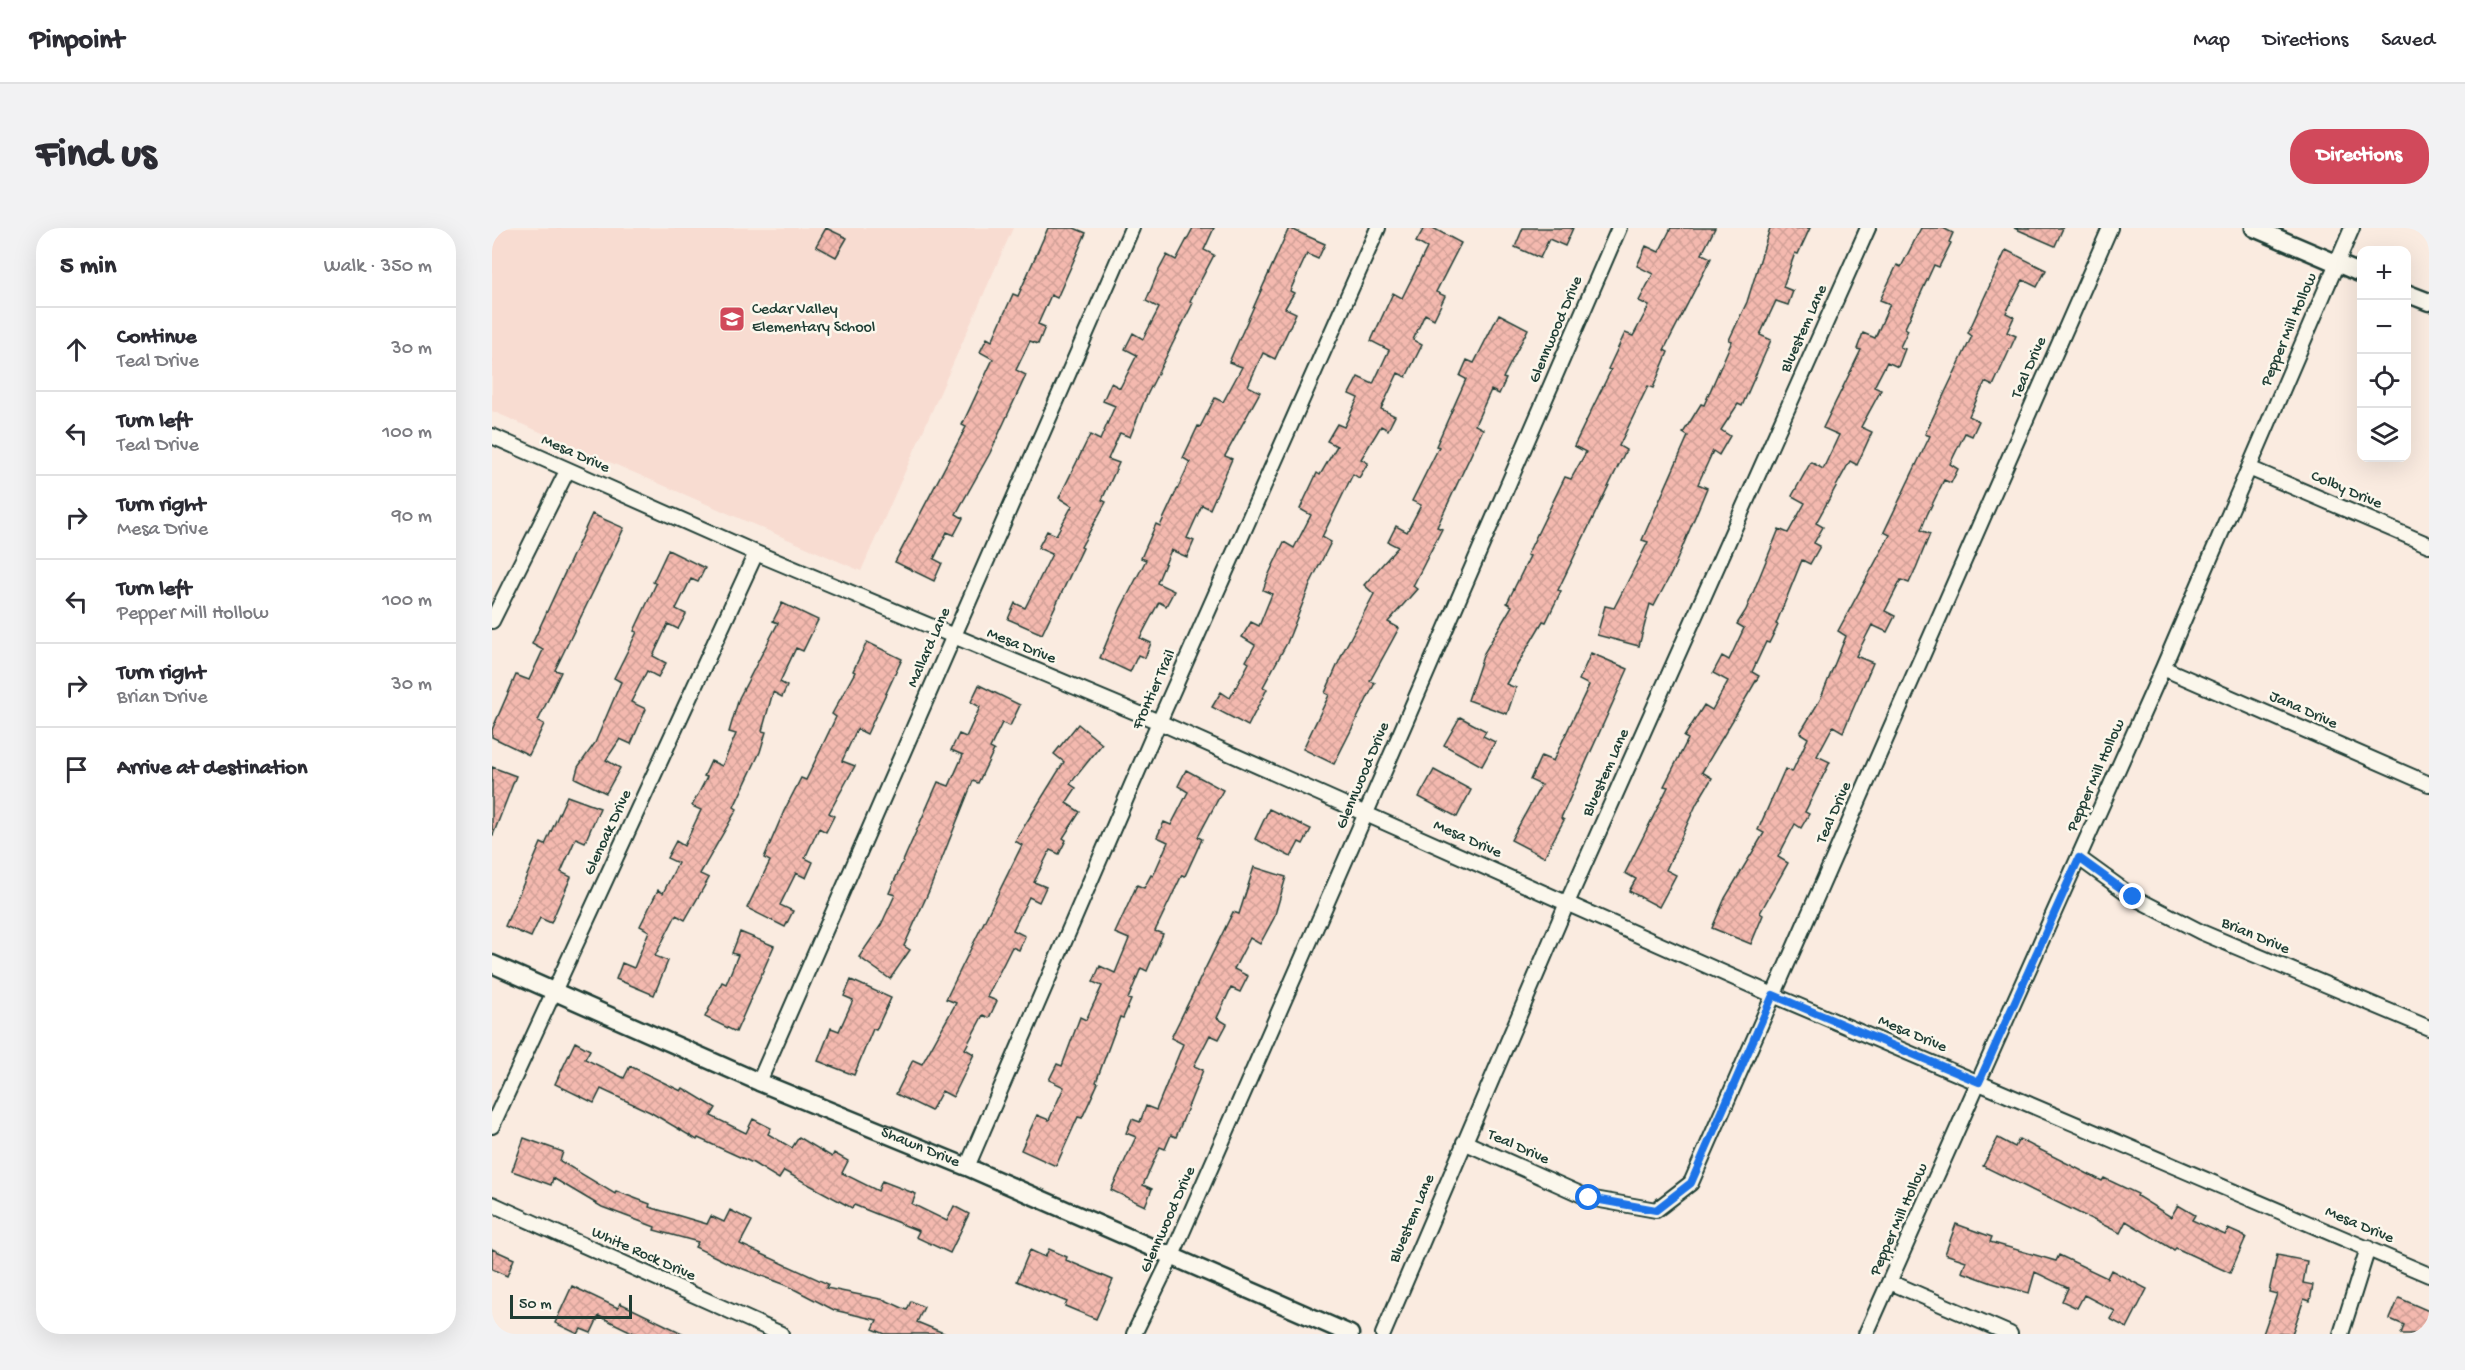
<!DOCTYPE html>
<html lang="en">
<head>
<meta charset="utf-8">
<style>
  :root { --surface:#fff; --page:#f2f2f3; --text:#2b2b33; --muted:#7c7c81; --line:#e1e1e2; --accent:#d1495b }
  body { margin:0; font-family:"Gochi Hand",sans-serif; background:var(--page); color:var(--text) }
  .controls { position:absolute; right:18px; top:18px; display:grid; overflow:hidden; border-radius:12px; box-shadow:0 6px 24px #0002 }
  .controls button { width:54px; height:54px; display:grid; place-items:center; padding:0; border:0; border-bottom:2px solid var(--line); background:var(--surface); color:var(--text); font:30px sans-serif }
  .scale { position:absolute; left:18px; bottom:15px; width:122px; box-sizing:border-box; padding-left:6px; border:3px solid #1f3d34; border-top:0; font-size:16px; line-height:21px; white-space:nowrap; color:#1f3d34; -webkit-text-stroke:4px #fbf7ec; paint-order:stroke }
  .stop { position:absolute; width:18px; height:18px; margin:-14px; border:4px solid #1a73e8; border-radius:50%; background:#fff }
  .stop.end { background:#1a73e8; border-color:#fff; box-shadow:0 2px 6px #0008 }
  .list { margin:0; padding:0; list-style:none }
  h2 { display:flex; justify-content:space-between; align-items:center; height:78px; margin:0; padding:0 24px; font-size:26px }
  h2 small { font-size:20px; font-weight:400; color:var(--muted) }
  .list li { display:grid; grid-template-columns:39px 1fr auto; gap:18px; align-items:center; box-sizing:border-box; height:84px; padding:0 24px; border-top:2px solid var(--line) }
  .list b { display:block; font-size:22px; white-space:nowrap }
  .list p { margin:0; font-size:20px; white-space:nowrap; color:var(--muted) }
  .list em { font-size:20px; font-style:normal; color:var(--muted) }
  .icon { flex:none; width:33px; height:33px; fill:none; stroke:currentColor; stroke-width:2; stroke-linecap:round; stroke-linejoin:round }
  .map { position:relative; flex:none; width:1937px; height:1106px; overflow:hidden; border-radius:24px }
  header { display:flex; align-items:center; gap:36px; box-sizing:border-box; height:84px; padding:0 30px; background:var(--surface); border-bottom:2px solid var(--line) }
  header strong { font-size:28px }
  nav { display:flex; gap:33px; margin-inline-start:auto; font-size:21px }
  .intro { display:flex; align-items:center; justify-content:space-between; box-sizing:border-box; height:144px; padding:0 36px }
  h1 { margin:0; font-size:42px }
  .button { padding:15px 27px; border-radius:24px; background:var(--accent); color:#fff; font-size:21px; font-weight:700 }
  main { display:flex; gap:36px; padding:0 36px }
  aside { flex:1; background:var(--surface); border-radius:24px; box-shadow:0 6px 24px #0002 }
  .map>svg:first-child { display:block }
  .built { fill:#f8dcd1 }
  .building { fill:url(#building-cross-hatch); stroke:#1f3d34; stroke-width:1.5 }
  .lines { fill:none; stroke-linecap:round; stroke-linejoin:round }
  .minor-casing { stroke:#1f3d34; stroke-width:18 }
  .tertiary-casing { stroke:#1f3d34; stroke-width:21 }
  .minor { stroke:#fbf7ec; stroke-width:14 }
  .tertiary { stroke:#fbf7ec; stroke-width:16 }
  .route { stroke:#1a73e8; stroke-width:8 }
  .labels { text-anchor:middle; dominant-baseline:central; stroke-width:5; stroke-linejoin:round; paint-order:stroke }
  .poi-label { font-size:16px; fill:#1f3d34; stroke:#fbf7ec; text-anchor:start }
  .street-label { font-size:16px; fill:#1f3d34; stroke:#fbf7ec }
</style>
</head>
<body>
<header>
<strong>Pinpoint</strong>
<nav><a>Map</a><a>Directions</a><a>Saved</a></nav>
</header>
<div class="intro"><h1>Find us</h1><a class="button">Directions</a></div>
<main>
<aside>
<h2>5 min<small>Walk · 350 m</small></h2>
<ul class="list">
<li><svg class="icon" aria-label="ahead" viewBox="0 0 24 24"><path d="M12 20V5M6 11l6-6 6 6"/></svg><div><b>Continue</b><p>Teal Drive</p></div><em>30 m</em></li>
<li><svg class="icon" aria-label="left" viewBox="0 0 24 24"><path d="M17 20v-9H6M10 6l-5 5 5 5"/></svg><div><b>Turn left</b><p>Teal Drive</p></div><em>100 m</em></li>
<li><svg class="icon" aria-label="right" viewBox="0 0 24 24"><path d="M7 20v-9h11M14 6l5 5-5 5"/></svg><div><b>Turn right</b><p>Mesa Drive</p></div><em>90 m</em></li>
<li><svg class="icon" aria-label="left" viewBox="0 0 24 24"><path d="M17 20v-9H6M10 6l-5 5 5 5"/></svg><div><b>Turn left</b><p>Pepper Mill Hollow</p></div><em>100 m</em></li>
<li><svg class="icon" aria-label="right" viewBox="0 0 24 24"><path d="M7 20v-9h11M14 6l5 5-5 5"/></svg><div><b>Turn right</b><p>Brian Drive</p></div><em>30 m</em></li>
<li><svg class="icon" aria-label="arrive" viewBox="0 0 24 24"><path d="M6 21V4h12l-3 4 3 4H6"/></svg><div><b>Arrive at destination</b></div></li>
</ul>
</aside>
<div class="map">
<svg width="1937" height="1106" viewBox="0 0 1937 1106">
  <defs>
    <pattern id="building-cross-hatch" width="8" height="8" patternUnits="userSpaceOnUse" patternTransform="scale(1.5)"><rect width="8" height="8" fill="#f4b9af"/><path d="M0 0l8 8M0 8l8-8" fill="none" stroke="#d1a097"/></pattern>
  </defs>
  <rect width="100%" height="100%" fill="#faebe0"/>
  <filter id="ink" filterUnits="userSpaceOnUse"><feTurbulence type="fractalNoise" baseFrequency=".0167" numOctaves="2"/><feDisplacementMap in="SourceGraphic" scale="12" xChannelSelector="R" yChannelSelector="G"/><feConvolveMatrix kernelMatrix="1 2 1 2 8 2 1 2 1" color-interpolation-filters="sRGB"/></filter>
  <g filter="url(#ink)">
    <path class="built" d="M0,0h521l-152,343 -369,-160z"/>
    <path class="building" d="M334,0l21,10 -11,19 -20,-11z
      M556,0h26l12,5 -29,65 -6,-3 -13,29 7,3 -7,17 -8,-3 -14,29 10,5 -36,78 -34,61 7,4 -9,17 -7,-3 -13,27 8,4 -8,18 -39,-19 71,-135 -4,-2 31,-66 -13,-7 7,-14 5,3 21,-47 5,2z
      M701,0h21l-10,22 10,5 -24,46 3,2 -48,96 -15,38 -10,-4 -12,26 11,4 -17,37 4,2 -25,45 2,1 -41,86 -34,-15 7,-16 10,5 27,-54 -14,-6 9,-17 9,4 16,-29 -13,-8 31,-63 10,5 15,-34 -12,-5 8,-18 9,5 17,-33 -12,-6 8,-16 10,6 16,-31 -13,-7 13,-31 8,-15 9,5z
      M797,0l36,16 -7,15 -11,-5 -17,37 4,2 -9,15 11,5 -21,46 -12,-6 -15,33 12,6 -35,64 7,3 -22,50 -8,-4 -15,33 7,3 -7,16 -16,-7 -14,33 17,8 -8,15 -7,-4 -19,36 11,5 -6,15 -7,-3 -8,17 -30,-14 21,-50 25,-48 -5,-2 15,-34 4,2 30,-64 -7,-4 15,-32 2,1 15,-29 8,4 19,-35 -13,-5z
      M932,0h9l28,15 -25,49 9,4 -11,23 -9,-5 -12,26 9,5 -16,32 -8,-4 -17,36 14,7 -7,14 -7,-4 -20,33 7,4 -9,15 -6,-4 -31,63 9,5 -19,38 -25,63 -24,44 4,2 -19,37 -36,-19 9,-15 9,6 19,-35 -3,-2 9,-16 -13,-8 9,-15 8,4 13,-32 -9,-4 5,-14 16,-34 10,6 17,-33 -11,-6 17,-36 3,2 17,-29 -10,-5 10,-17 7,3 14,-29 -9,-4 9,-17 15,7 16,-34 -18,-9 22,-48 9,5 25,-50 -11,-6z
      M1031,0h50l-8,18 -16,-7 -9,19 -25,-11z
      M1179,0h44l-13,26 9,4 -47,92 4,2 -15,36 -5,-2 -29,60 7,4 -68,140 3,1 -15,31 -3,-1 -37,63 10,4 -9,26 -39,-14 16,-47 28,-47 -5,-3 23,-47 -3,-1 38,-78 6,2 15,-27 -12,-6 37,-76 -3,-1 17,-36 8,3 16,-30 -10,-5 14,-27 -16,-8 9,-20 13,6z
      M1278,0h40l-12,26 -3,-1 -12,34 10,4 -5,14 -12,-4 -16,34 11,5 -29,66 -4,-2 -17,26 9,6 -11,19 -6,-4 -15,33 9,4 -35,84 -18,34 -4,-2 -11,42 -42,-11 8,-29 9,2 34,-66 -6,-2 46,-104 -5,-3 18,-29 3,1 28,-64 -3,-1 18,-38z
      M1429,0h22l10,5 -4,9 2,1 -12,24 -5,-2 -29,63 3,2 -8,17 5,2 -7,18 -11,-5 -13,25 7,3 -20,37 11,5 -15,33 -7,-4 -34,62 7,4 -9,16 6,3 -10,18 -8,-4 -26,64 2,1 -9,18 -3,-1 -14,30 7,4 -57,96 10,6 -15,25 -31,67 10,5 -17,32 -30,-16 7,-12 -11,-6 43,-86 -4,-1 24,-47 -4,-2 20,-32 8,5 16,-29 -15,-8 9,-17 7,4 15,-32 -7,-4 9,-14 33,-81 9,4 17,-30 -13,-7 19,-34 12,7 16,-34 -16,-7 38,-78 -4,-1 6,-16 12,5 15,-34 -10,-4 17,-35 4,2z
      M1522,0h49l-8,18z
      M1514,22l40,20 -9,17 -14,-7 -17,33 8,4 -7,15 9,4 -23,50 -8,-4 -16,34 10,5 -7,15 -7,-3 -15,31 8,5 -7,14 -7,-3 -17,35 -6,15 9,4 -14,34 -7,15 -8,-3 -16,31 10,5 -8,16 -15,-7 -16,31 17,7 -30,69 -10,-6 -16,30 13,6 -25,50 4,2 -8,14 -6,-4 -17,33 10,6 -28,50 3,2 -12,29 -39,-16 13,-30 39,-65 -6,-3 27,-61 7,3 16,-34 -8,-5 20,-33 26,-64 -8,-5 52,-96 -6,-3 46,-96 -5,-2 47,-98 -4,-3z
      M1007,86l29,15 -25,49 3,1 -7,15 -8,-4 -16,35 8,4 -46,98 5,2 -29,57 4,3 -29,33 11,6 -29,53 5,2 -41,81 -31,-15 26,-54 -4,-2 19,-43 30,-56 -10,-9 34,-38 -10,-5 8,-16 11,6 14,-27 -9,-4 27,-54 -3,-1 30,-67 -6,-3 7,-16 7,3z
      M100,286l32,14 -69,142 6,2 -23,49 6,3 -15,31 -37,-18v-7l24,-55 13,5 14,-30 -11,-6z
      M176,322l37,18 -7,14 -7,-3 -15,30 10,5 -8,15 -10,-5 -15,32 13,7 -8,14 -11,-6 -16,31 15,7 -15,35 -11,-5 -14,21 14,8 -14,25 -31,-15 3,-11 17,-24 26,-61 -7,-4 23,-46 -3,-1 22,-47 -3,-2z
      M290,375l36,17 -15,31 -7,-3 -16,34 7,4 -5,11 -9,-5 -11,39 4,1 -6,20 -26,55 3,2 -37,65 9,4 -24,42 -9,-5 -21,41 13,5 -14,34 -38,-16 6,-16 12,5 15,-37 -9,-5 18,-36 5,3 15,-30 -11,-5 9,-17 8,5 17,-36 -9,-4 15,-29 -3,-1 7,-15 11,5 14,-32 -7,-2 10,-34 39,-75 -5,-2z
      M375,414l35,17 -35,75 -10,-5 -15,32 13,5 -26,47 5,3 -8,16 -7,-4 -14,30 8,4 -7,16 -10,-5 -16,32 13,6 -8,16 -38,-19 23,-47 -6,-3 20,-47 17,-33 5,2 30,-63 -4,-3 23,-42 -2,-1z
      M1099,425l37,16 -67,149 3,2 -20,37 -33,-17 30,-55 -11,-5 11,-24 12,5 36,-76 -10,-5z
      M487,457l41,20 -10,21 -8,-3 -12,25 4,2 -16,33 -5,-2 -44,110 -25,55 6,4 -20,29 -31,-22 22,-32 14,-30 -6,-2 49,-111 11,4 14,-31 -12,-5 8,-16 7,3 14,-30 -9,-5z
      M968,489l26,14 -3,5 12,6 -13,24 -38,-21z
      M586,496l24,20 -32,40 6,4 -10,15 14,9 -17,26 3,2 -7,14 -9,-4 -16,32 12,5 -7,15 -10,-5 -16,33 12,6 -6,14 -7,-3 -25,50 10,4 -8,17 -6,-3 -18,34 9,5 -14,29 -7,14 -11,-6 -11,20 -35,-17 17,-34 9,4 34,-61 -10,-4 76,-154 -7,-4 49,-79 -10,-8z
      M0,539l24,9 -23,59h-1z
      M694,542l37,20 -25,47 4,2 -17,37 -3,-1 -27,56 8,3 -16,37 -6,-3 -13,31 3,1 -8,18 -3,-1 -24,65 2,1 -16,35 -4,-1 -22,49 -35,-16 16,-35 12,5 15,-33 -15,-7 8,-16 5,2 18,-49 6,3 16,-34 -9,-4 7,-16 15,7 14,-34 -14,-6 22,-48 7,3 7,-13 2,1 15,-34 -11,-5 7,-15 7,3 17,-33 -10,-6z
      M942,542l37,20 -14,27 -38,-20z
      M75,568l33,12 -15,34 -9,-4 -15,34 10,5 -20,46 -11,-5 -9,19 -26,-11 36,-83 4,2z
      M777,581l42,20 -8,15 -4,-2 -8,15 -36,-18z
      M762,639l32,10 -12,41 -14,26 -10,-6 -16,31 14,7 -8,16 -9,-4 -14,30 10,6 -8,15 -9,-4 -16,31 9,4 -27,67 -5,-2 -6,14 -5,-2 -17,38 9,4 -7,17 -34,-16 25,-53 -10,-4 6,-14 8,3 6,-16 10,4 27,-66 -12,-6 62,-126 6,2z
      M248,704l34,14 -38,86 -31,-15 17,-35 4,2 12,-29 -6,-2z
      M359,752l40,18 -15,32 -3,-1 -19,46 -36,-14 13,-33 8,3 14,-31 -9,-4z
      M83,814l15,8 -5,9 39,19 6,-12 51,25 2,-3 33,20 -5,8 35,17 7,-14 18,9 -3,6 24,14 7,-11 33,20 2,-4 14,8 -6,12 36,18 4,-10 34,13 -4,10 35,17 7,-15 15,8 -19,39 -34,-16 3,-6 -65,-26 -2,3 -68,-37 -5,8 -26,-16 -55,-25 -1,2 -47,-28 -49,-23 -7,14 -39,-19z
      M32,910l39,14 -3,9 55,33 1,-3 34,13 -1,3 58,17 4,-8 13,6 6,-12 22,11 -12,23 88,40 -2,4 59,12 22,10 4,-9 13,6 -7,15 29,12h-61l-12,-5 4,-9 -43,-10 -48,-25 -56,-21 -35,-17 3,-5 -44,-12 1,-3 -53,-20 -49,-29 -2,7 -39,-14z
      M1506,910l17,9 4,-8 83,42 2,-3 34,16 -1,2 34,21 7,-12 17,10 -3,5 33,15 3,-6 18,8 -16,36 -54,-25 -2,2 -48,-29 -6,12 -137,-67z
      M1464,996l36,13 -2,5 66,19 3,-6 48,23 4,-8 36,19 -20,39 -17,-9 5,-8 -31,-16 -7,13 -15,-7 6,-13 -33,-16 -6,21 -37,-10 -30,-11 4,-11 -21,-7z
      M0,1021l22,10 -7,17 -15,-7z
      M557,1021l18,8 -1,3 47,20 -17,39 -31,-13 2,-4 -50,-21 13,-31 15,7z
      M1785,1027l30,6 -4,22 10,2 -3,16 -6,-2 -12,35h-29l14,-40 -8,-2z
      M80,1058l46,22 2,-5 64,31h-48l-37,-18 -8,17 -10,-4 -3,5 -23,-11z
      M1907,1070l30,13v23h-28l3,-9 -14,-6z"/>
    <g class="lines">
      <defs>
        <path id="minor" d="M0,208l264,117 403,169 614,273 656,280
          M1757,240l180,77
          M0,393l75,-150
          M1671,440l266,116
          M1587,630l54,39 68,35 228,96
          M267,854l373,-854
          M0,898l264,-573
          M972,914l125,56 67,12 35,-27 419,-955
          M475,939l192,-445 219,-494
          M0,976l289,130
          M1398,1054l120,52
          M642,1106l37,-76 195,-445 253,-585
          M891,1106l184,-431 301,-675
          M1374,1106l297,-666 189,-440
          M1849,1106l27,-86"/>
        <g id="tertiary">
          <path d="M1762,0l108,46"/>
          <path d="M1914,65l23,9"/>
          <path id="s1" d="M0,736l267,118 208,85 383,167"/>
        </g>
      </defs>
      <use href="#minor" class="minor-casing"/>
      <use href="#tertiary" class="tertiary-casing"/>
      <use href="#minor" class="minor"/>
      <use href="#tertiary" class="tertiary"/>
    </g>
  </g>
  <g class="lines" filter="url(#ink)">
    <path class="route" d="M1097,970l67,12 35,-27 82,-188 206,87 100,-224 54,39"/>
  </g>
  <defs>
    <symbol id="school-square" viewBox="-11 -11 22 22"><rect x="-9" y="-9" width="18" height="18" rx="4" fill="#d1495b" stroke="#fbf7ec"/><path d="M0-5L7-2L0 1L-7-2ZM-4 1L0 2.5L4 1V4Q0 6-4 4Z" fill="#fff"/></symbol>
  </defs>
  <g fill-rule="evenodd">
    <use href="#school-square" x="225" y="76" width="30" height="30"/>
  </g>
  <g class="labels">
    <g class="poi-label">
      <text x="260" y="82">Cedar Valley<tspan x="260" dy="18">Elementary School</tspan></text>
    </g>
    <g class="street-label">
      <text transform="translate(1313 101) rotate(-66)">Bluestem Lane</text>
      <text transform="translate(1065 102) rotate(-67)">Glennwood Drive</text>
      <text transform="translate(1798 102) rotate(-67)">Pepper Mill Hollow</text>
      <text transform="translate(1538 140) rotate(-66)">Teal Drive</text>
      <text transform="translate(83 227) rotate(24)">Mesa Drive</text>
      <text transform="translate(1854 263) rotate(23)">Colby Drive</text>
      <text transform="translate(529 419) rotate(22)">Mesa Drive</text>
      <text transform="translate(438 420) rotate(-66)">Mallard Lane</text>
      <text transform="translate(663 462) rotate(-66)">Frontier Trail</text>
      <text transform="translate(1811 483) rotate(24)">Jana Drive</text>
      <text transform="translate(1115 545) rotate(-66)">Bluestem Lane</text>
      <text transform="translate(872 548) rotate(-67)">Glennwood Drive</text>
      <text transform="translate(1605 548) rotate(-66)">Pepper Mill Hollow</text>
      <text transform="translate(1343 585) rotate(-66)">Teal Drive</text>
      <text transform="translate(117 605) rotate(-65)">Glenoak Drive</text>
      <text transform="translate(975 612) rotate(24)">Mesa Drive</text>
      <text transform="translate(1763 709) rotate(23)">Brian Drive</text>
      <text transform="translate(1420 807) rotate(23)">Mesa Drive</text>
      <text stroke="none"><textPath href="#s1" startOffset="466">Shawn Drive</textPath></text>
      <text transform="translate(1026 920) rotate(24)">Teal Drive</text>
      <text transform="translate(921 991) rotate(-67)">Bluestem Lane</text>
      <text transform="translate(677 992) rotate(-66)">Glennwood Drive</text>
      <text transform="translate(1408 992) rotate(-66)">Pepper Mill Hollow</text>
      <text transform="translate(1867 998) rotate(23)">Mesa Drive</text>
      <text transform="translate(151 1027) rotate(24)">White Rock Drive</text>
    </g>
  </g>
</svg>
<div class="controls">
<button>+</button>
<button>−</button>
<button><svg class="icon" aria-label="locate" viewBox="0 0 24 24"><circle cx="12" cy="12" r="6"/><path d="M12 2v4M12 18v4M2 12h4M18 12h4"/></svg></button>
<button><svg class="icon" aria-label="layers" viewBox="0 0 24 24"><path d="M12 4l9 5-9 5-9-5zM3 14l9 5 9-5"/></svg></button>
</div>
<div class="scale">50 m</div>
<div class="stop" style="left:1097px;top:970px"></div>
<div class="stop end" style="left:1641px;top:669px"></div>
</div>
</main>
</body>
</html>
